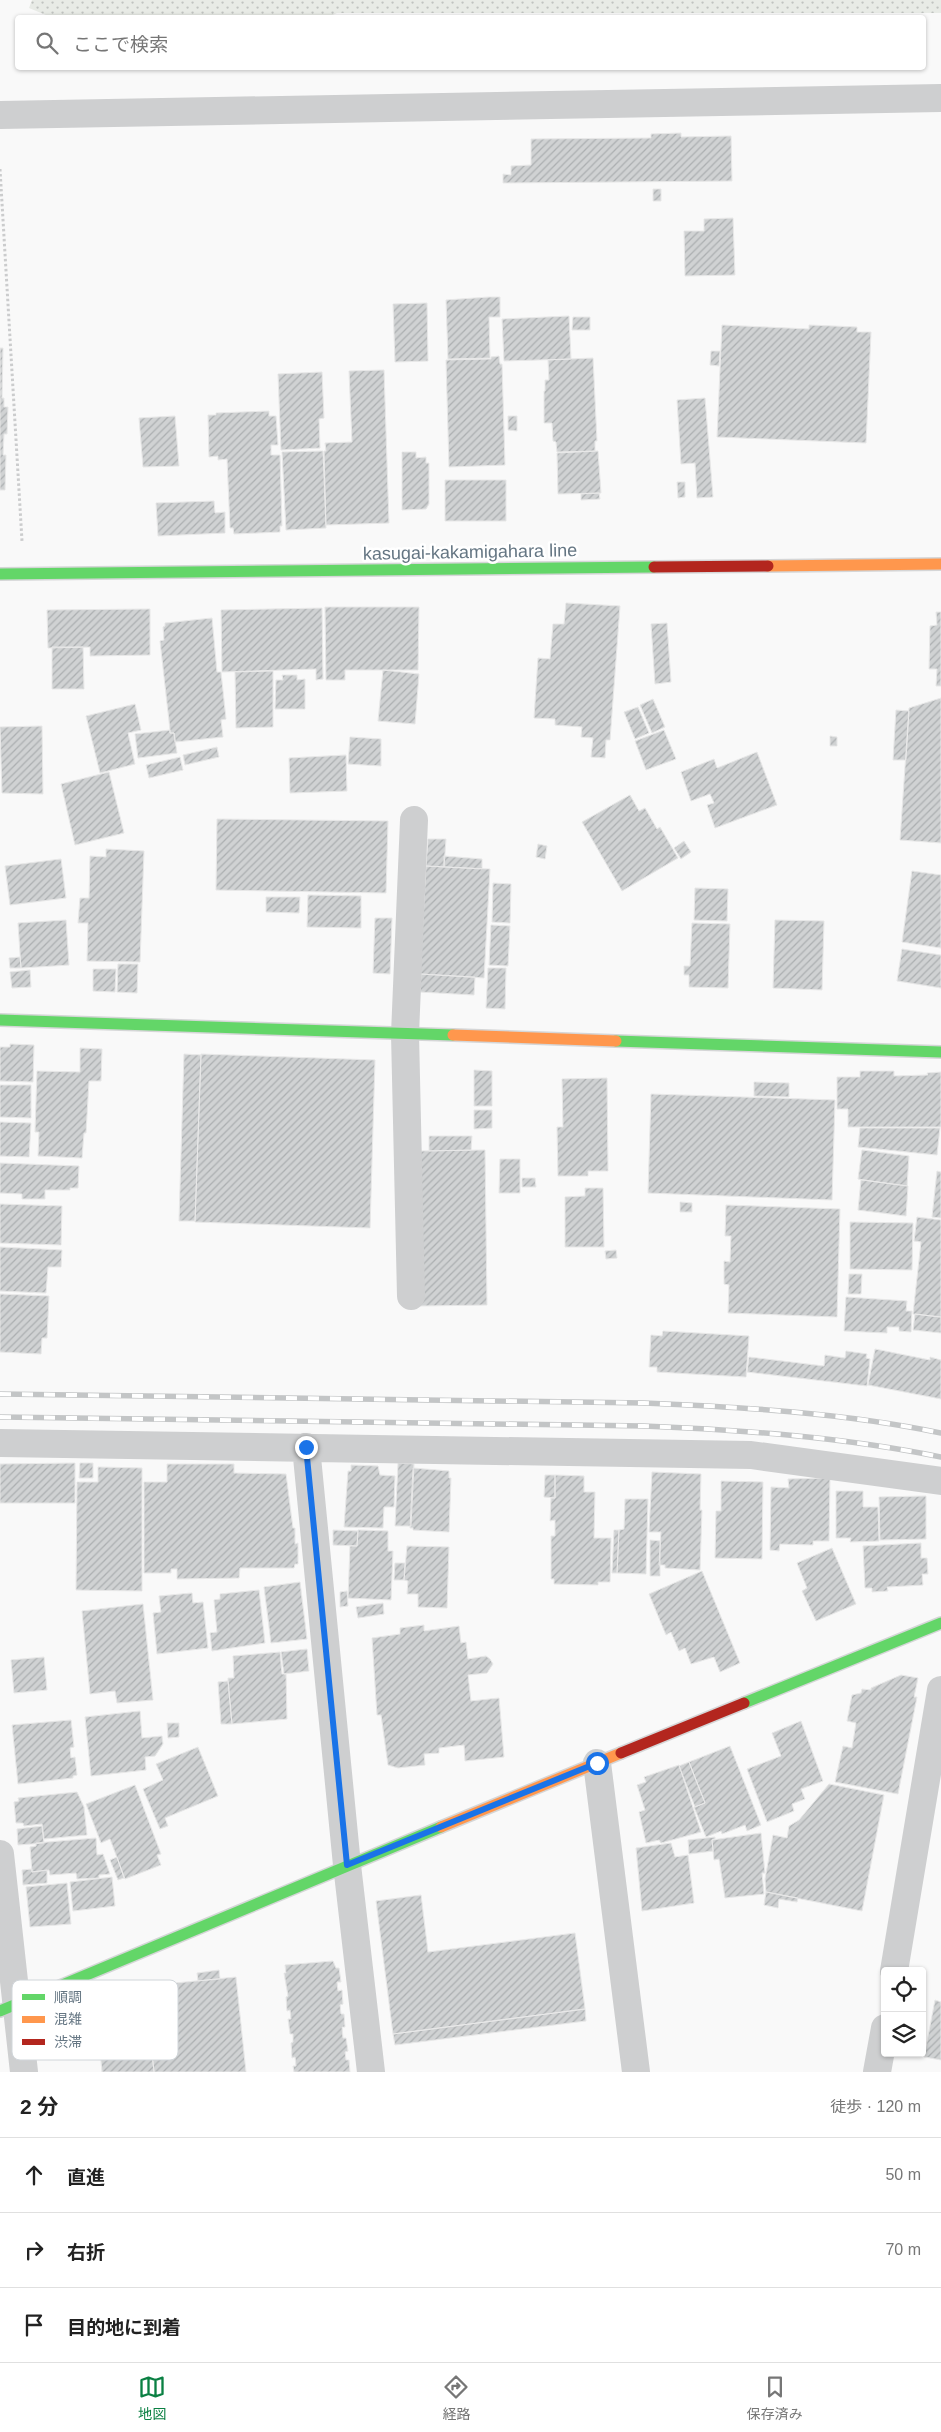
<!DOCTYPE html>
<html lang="ja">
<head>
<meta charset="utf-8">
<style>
  :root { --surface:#fff; --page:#f6f6f6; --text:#222; --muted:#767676; --line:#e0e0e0; --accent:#0b8043 }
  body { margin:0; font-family:Helvetica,"Noto Sans JP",sans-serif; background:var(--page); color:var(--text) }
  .controls { position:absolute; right:15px; bottom:15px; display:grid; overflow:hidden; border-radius:5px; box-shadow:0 1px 4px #0004 }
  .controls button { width:45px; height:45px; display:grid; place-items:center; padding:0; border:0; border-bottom:1px solid var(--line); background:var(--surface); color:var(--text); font:25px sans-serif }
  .stop { position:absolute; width:15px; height:15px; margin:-11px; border:4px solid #1a73e8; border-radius:50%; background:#fff }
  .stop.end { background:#1a73e8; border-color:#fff; box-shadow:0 1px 5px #0008 }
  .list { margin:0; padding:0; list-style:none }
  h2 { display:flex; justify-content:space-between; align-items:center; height:65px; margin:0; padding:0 20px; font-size:21px }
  h2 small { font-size:16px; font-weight:400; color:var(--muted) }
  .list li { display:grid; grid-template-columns:32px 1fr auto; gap:15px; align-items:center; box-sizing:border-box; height:75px; padding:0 20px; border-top:1px solid var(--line) }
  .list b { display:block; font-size:19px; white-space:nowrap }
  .list em { font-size:16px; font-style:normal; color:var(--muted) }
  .icon { flex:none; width:28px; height:28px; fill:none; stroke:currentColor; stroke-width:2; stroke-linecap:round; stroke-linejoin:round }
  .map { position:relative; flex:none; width:941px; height:2072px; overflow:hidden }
  .search { position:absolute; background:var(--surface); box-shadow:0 1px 4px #0004; left:15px; right:15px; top:15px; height:55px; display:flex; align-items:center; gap:12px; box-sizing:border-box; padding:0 18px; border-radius:5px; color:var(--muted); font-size:19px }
  .sheet { height:290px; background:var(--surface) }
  nav { display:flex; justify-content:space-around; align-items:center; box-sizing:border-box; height:70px; border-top:1px solid var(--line); background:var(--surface); font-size:14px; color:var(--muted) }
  nav a { display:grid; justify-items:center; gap:2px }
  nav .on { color:var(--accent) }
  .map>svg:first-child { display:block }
  .green { fill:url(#green-dots) }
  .building { fill:url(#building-hatch); stroke:#e8e8e8 }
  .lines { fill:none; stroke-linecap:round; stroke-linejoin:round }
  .fast-casing { stroke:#d5d6d7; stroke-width:14 }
  .slow-casing { stroke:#d5d6d7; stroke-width:14 }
  .jam-casing { stroke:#d5d6d7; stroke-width:14 }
  .path { stroke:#cbcccd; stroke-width:3; stroke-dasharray:2.5 2.5; stroke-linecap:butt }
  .street { stroke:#cecfd0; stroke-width:28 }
  .fast { stroke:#63d668; stroke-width:11 }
  .slow { stroke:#ff974d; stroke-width:11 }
  .jam { stroke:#b3261e; stroke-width:11 }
  .rail-casing { stroke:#c3c5c6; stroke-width:5.5 }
  .rail { stroke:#fff; stroke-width:4; stroke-dasharray:11; stroke-linecap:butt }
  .route { stroke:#1a73e8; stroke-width:6 }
  .labels { text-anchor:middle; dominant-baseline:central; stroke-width:5; stroke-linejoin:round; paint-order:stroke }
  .street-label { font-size:18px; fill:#657683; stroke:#fff }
  .key { fill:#fff; stroke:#d1d6da; stroke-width:1 }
  .key-label { font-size:14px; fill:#657683 }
</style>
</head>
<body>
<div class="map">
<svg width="941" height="2072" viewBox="0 0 941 2072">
  <defs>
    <pattern id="green-dots" width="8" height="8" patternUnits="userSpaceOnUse" patternTransform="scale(1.25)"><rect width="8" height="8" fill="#e8ebe6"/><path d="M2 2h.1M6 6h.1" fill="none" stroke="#c0c3c0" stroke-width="1.8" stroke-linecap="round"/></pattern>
    <pattern id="building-hatch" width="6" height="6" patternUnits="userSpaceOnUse" patternTransform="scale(1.25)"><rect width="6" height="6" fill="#d0d2d3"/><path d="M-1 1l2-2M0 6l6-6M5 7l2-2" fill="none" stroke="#acafb1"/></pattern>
  </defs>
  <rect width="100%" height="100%" fill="#f9f9f9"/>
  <path class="green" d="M32,0h909v13h-604l-11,5h-273l-24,-10z"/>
  <path class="building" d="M681,133v4l50,-1 1,45 -229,2v-9l8,1v-9l20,-1v-26l120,-1v-4z
    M653,189h8v12h-8z
    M733,218l2,57 -50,1 -1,-45h20v-12z
    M489,297h11v20h-11l1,41 -42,1 -2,-59z
    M427,303l1,58 -33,1 -2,-58z
    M569,316l2,43 -67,2 -2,-42z
    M573,317h17v13h-18z
    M722,325l87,4v-4l48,2v5h14l-5,111 -149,-6z
    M0,348h3l-1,50h2v9h4l-1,27h-3l-1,21h3l-1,35h-5z
    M711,351h9l-1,15 -9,-1z
    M499,356l1,8h2l3,101 -56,2 -3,-107 45,-1v-2z
    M593,358l4,83h-2v10l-38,1 -1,-10 -3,-1 -1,-18h-8v-32h1v-11h4l-1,-20z
    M384,370l5,153 -63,2 -2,-74h2l-1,-8 27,-1 -3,-71z
    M322,372l2,46 -5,1 1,29 -39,2 -3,-76z
    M705,398l8,99 -16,1 -2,-35 -14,1 -4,-64z
    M269,411v5h7l2,29h-7v10h9l2,71h-2v6l-46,2 -1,-6h-3l-3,-69 -9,1v-4l-9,1 -1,-42h8v-2z
    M175,416l4,50 -36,1 -4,-49z
    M508,416h9v15l-9,-1z
    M323,451l3,77 -40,2 -4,-78z
    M598,451l3,42 -43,1 -1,-41z
    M402,452h14v6l10,-1v6h3v41l-3,5 -24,1z
    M445,480h61v41h-61z
    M677,482h8v15l-7,1z
    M599,493l1,6 -19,1v-6z
    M214,501l1,12 10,-1v21l-67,3 -2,-33z
    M566,603l54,3 -10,134h-4l-1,18 -14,-1 2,-19 -12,-1 1,-10 -27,-2v-6l-21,-1 4,-60 12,1 3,-35h11z
    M325,607h94l-1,63h-73v10h-19z
    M322,608l1,71 -7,1v-11l-94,3 -1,-62z
    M150,609v46l-60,1v-9l-42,1 -1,-38z
    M936,612h5v74h-5l1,-17h-8l1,-43 7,-1z
    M212,618l5,54h4l5,47 -5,1 2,17 -48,5 -1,-9h-4v-3l-10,-89 4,-1 -1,-13 2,-1v-3z
    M667,623l4,59 -16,2 -4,-60z
    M52,647h31l1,42h-32z
    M383,670l36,4 -4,50 -37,-3z
    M273,671v56l-37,1 -1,-56z
    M282,675h15v5l8,-1v30h-30l1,-29h7z
    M941,698v145l-41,-3 9,-132z
    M653,699l12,28 -13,6 -12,-28z
    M135,704l6,26 -13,3 7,31 -35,9 -14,-57z
    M638,707l11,26 -14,6 -11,-27z
    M896,710l13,1 -3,49h-13z
    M42,726l1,68 -41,-1 -2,-66z
    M170,730v3h4l3,20 -39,5 -3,-24z
    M664,730l12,29 -30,11 -11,-29z
    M830,736l7,1v9h-7z
    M350,737l31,2v27l-33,-2z
    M217,747l2,10 -34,8 -2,-10z
    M757,752l20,53 -62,23 -8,-23 7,-2 -4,-9 -19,7 -10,-29 33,-13 3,9z
    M346,755l1,36 -57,2 -1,-35z
    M180,757l3,13 -34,8 -3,-13z
    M109,772l15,61 -49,12 -14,-61z
    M630,795l9,16 6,-3 12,21 3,-2 18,31 -56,33 -40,-69z
    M217,819l171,2 -2,72 -170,-3z
    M428,839h18l-2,28 -18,-1z
    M684,841l7,11 -10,7 -7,-11z
    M538,844l9,2 -2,13 -9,-2z
    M106,849l38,2 -4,111 -53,-1 1,-38h-10l2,-25h9l1,-42 16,1z
    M444,856l38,3v10l-38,-2z
    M61,859l5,39 -56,7 -5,-39z
    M426,866l64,3 -6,109 -64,-4z
    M912,871l29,4v73l-39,-6z
    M493,883l18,1 -1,39 -18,-1z
    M695,888l33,1 -1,32 -33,-1z
    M308,895l53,1v32l-54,-1z
    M266,897h34l-1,16 -33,-1z
    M375,918h17l-2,56 -17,-1z
    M66,920l3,45 -48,3 -3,-45z
    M775,920l49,1 -2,69 -49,-2z
    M692,923l38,1 -2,64 -39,-1v-12h-5v-9h6z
    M491,925l19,1 -2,40 -19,-1z
    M902,949l39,6v33l-44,-7z
    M20,957l1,11h-11l-1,-10z
    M118,964h20l-1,29 -20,-1z
    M488,968h18l-1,41 -19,-1z
    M93,969h23l-1,23 -22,-1z
    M30,970l1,17 -19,1 -2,-16z
    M421,974l54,3 -1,18 -54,-3z
    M10,1044l24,1 -1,37 -33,-1v-34h10z
    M80,1048l22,1 -1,32h-12l-3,52h-2l-2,25 -44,-2 1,-24h-4l2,-61 43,1z
    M184,1054l17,1 -6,166h-16z
    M201,1054l174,6 -5,168 -175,-6z
    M474,1070l18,1v35h-18z
    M860,1071h34v5l34,-1 -1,-2 14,-1v55h-93v-18h-11v-32h23z
    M607,1078l1,93h-20v5h-30l-1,-49h6l-1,-48z
    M754,1082l35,1v14l-35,-1z
    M0,1085h31v33l-31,-1z
    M651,1094l184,6 -3,100 -184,-7z
    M474,1110h18v18l-18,1z
    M0,1122l31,1 -2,34 -29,-1z
    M860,1128h80l-3,27 -79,-8z
    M429,1136h43l-1,14 -42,1z
    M485,1150l2,155 -67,1 -2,-155z
    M862,1150l47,6 -2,30 -49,-7z
    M500,1159h20v34h-21z
    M0,1163l79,3 -1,22h-8v2h-25v9h-23v-5l-22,-1z
    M937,1171l4,1v46l-9,-1z
    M522,1178h13l1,9h-14z
    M861,1180l47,6 -2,30 -48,-6z
    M585,1188h18l1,59h-39v-50l20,-1z
    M680,1202l12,1v9h-12z
    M0,1204l62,2 -1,39 -61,-2z
    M726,1205l114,4 -3,108 -109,-4 1,-28 -5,-1v-23l6,1 1,-26h-6z
    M917,1217l24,3v97l-28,-3 8,-72 -7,-1z
    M850,1222l63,1 -1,47 -62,-1z
    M0,1247l62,3 -1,17h-13l-2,26 -46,-2z
    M616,1250l1,8 -11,1 -1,-8z
    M849,1274h13l-1,20h-13z
    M0,1294l49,2 -2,42h-5l-1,16 -41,-2z
    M846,1297l61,4 -1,10h6l-1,21 -12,-1v-4h-12v6l-43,-2z
    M915,1314l26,3v16l-28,-3z
    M663,1331l86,5 -3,41 -89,-5v-5h-8l2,-32 11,1z
    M875,1349l55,11v-3l11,3v39l-73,-14z
    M846,1351l21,3 -1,4 4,1 -3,27 -120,-14 2,-15 75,9 1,-11 20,3z
    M75,1463v40h-75v-39z
    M80,1463h13v15h-14z
    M398,1463l16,1 -3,62h-16z
    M167,1464h67v9l52,1 7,54h2v16l3,-1v21h-3l-1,4h-54l-1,10 -62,1v-10h-6v4h-27v-91h23z
    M351,1465l27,1 2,9 15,1 -1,31h-10l-1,21 -39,-1 4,-56h3z
    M98,1467l44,1v123l-66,-1 1,-108h21z
    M413,1468l36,3v7h2l-2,54 -36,-2v-2h-3z
    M652,1472l49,2 -1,36h2l-2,60 -35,-2v-3h-6l2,-33h-12z
    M545,1475h10v23l-11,-1z
    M555,1475l29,1v16h11l-1,46h17l-1,44h-12v3l-44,-1v-5h-3v-43h4v-16l-5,1 1,-23h4z
    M830,1478l-1,63h-16v4l-33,-1 -1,7 -9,-1 1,-63 18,1 -1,-9z
    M721,1481l42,1 -1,77 -47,-1 1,-47h5z
    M836,1491h27v16h15l1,34 -29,1 1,-4h-15z
    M926,1496v43l-46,1 -1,-43z
    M625,1499h23l-2,75 -29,-1 2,-43 5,-1z
    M333,1530l25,1 -1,15 -24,-1z
    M358,1530l30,1v20h5l-2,49 -43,-2 2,-52h7z
    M614,1530h5l-2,43h-5z
    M650,1540l10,1v35h-10z
    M921,1543v15h6l1,16h-6l1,11 -36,2 1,4 -16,1v-4h-7l-2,-42z
    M407,1546l42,1 -2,61 -29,-1v-13h-11l1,-13 -4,-1z
    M832,1548l24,56 -40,17 -14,-30 5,-3 -10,-25z
    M395,1563h10l-1,17h-10z
    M702,1571l38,92 -20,9 -6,-15 -23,7 -6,-16 -6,3 -8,-19 -5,3 -17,-41z
    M300,1582l7,57 -36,4 -7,-56z
    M259,1590l6,53 -53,8 -2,-18 7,-1 -3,-32 6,-1v-5z
    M347,1591l1,15 -8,1v-15z
    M192,1593l1,10 10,-1 5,46 -51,6 -4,-41 8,-1 -2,-16z
    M383,1603l1,11 -26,4 -2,-11z
    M143,1604l10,96 -36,3 -2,-12 -25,3 -8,-83z
    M424,1625v6l35,-5 2,17 5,-1 2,17 18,-3 4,3 3,5 -6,9 -19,2 3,26 28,-3 5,59 -39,4 -1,-16 -25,3v5l-15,1 1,11 -27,3 -10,-3 -7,-50h-4l-5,-77 28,-4v-6z
    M307,1649l2,22 -25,3 -3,-22z
    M280,1652l2,22h4l1,45 -55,5 -4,-43v-3h6l-1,-22z
    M44,1657l3,33 -33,3 -3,-33z
    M901,1675l17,3 -4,19h3l-19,97 -63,-12 8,-36 9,2 4,-25 -9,-2 5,-26 9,-2 1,-4 9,1v-2z
    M228,1681l4,43h-11l-3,-42z
    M140,1711l2,27 20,-2 1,8 -8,12 -10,1 1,13 -55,6 -6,-59z
    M71,1720l3,27 -4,1 1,10 4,-1 2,18 -4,1v2l-55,6 -6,-59z
    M801,1721l22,60 -22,8 4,10 -13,5 2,7 -27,11 -20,-53 34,-13 -9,-23z
    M167,1723h12v14l-11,1z
    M730,1746l31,79 -14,6 -2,-6 -23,9 -1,-3 -15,6 -12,-30 11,-4 -16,-41z
    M198,1747l20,49 -53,22 3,8 -8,3 -17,-40 20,-9 -7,-16z
    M689,1762l16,41 -10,4 -16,-41z
    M679,1765l22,67 -40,11 -2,-3 -13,3 -7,-31 6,-2 -8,-25 9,-3 -2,-5z
    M829,1784l55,11 -22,116 -96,-19 -1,-13 8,-44 14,3 2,-12 10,-6z
    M135,1785l26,69 -4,1 4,10 -36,14 -15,-40 -9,4 -15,-39z
    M77,1792l7,15 3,28 -43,4 -2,-15 -18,2 -1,-3h-7l-2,-21 5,-1 -1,-3z
    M42,1826l2,17 -26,2 -1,-16z
    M761,1833l4,40h-3l2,21 -39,4 -6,-39 -5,1 -2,-20z
    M715,1837v2l-3,1 1,11 -24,3 -1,-14z
    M96,1838l1,17 6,-1 7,20 -11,1v3l-22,1 -1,-6 -26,2 -1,-5 -17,2 -2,-25 6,-1v-3z
    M671,1843l4,14 13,-2 6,48 -52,8 -6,-63z
    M117,1857l7,21 -6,2 -8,-20z
    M32,1869v3l15,-2v13l-24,2 -1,-15z
    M112,1877l3,29 -42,5 -3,-29z
    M67,1883l4,41 -41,3 -4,-40z
    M766,1892l32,6 -1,4 -18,-3 -1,9 -14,-3z
    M421,1895l7,57 147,-19 10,76 -192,25 -17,-133z
    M333,1961l3,7h3l2,14h-4l1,9 4,-1 1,14 -3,1 1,9h3l1,13h-3l1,11h3l2,13 -3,1 1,8h3l1,12h-56l-1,-6h3l-1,-9 -3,1 -1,-15 2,-1v-8h-3l-2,-15h3l-1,-9 -3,1 -1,-14 2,-1 -4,-23h2l-1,-8z
    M219,1970l1,9 -22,2 -1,-8z
    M236,1977l10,95h-92l-9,-86z
    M935,2000l6,2v58l-17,-3z
    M585,2009l1,12 -191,24 -2,-11z
    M148,2016l6,56h-52l-5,-51z"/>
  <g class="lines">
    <defs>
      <path id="fast" d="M0,574l654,-7
        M0,1020l453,15
        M616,1041l325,11
        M744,1703l197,-80
        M0,2011l441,-184"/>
      <path id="slow" d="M768,566l173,-2
        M453,1035l163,6
        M441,1827l180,-74"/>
      <path id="jam" d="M654,567l114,-1
        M621,1753l123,-50"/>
    </defs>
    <use href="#fast" class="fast-casing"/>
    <use href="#slow" class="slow-casing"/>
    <use href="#jam" class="jam-casing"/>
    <path class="path" d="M0,169l22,372"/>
    <path class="street" d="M0,115l941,-17
      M411,1296l-6,-262 9,-214
      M0,1443l751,12 190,26
      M306,1447l41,418 24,207
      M597,1763l39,309
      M0,1854l24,218
      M894,1971l47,-281
      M877,2072l8,-44"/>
    <use href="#fast" class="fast"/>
    <use href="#slow" class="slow"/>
    <use href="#jam" class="jam"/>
    <defs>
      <path id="rail" d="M0,1394l644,9c99,4 200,10 297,30
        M0,1417l644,9c99,4 199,11 297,31"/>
    </defs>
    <use href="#rail" class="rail-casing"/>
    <use href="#rail" class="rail"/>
  </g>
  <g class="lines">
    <path class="route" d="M306,1447l41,418 250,-102"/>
  </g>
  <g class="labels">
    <g class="street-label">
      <text transform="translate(470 552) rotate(-1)">kasugai-kakamigahara line</text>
    </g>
  </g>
  <rect x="12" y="1980" width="166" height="80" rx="8" class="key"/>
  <rect x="22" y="1994" width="23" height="6" fill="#63d668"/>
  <rect x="22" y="2016" width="23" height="7" fill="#ff974d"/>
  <rect x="22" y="2039" width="23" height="6" fill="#b3261e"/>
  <g class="key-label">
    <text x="54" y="2002">順調</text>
    <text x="54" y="2024">混雑</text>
    <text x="54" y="2047">渋滞</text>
  </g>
</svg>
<div class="controls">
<button><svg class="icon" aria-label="locate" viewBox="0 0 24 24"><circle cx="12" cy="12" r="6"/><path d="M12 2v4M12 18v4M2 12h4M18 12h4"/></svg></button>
<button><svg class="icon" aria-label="layers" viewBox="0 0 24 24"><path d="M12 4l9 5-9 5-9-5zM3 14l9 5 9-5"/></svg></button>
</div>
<div class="stop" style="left:597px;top:1763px"></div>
<div class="stop end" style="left:306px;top:1447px"></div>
<div class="search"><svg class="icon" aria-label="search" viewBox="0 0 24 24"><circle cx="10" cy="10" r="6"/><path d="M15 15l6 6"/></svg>ここで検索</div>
</div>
<section class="sheet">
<h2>2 分<small>徒歩 · 120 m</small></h2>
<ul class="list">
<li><svg class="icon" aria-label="ahead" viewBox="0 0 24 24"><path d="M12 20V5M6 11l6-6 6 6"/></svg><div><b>直進</b></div><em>50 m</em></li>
<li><svg class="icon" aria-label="right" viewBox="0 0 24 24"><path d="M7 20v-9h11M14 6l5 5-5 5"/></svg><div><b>右折</b></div><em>70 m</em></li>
<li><svg class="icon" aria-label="arrive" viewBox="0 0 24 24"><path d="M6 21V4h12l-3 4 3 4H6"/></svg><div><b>目的地に到着</b></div></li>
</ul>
</section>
<nav>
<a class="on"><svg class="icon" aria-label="map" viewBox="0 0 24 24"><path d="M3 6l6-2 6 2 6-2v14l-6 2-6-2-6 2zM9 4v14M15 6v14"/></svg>地図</a>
<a><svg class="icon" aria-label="directions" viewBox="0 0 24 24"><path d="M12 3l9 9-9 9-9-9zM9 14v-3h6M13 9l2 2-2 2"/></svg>経路</a>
<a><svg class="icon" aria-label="saved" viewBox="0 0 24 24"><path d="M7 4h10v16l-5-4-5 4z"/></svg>保存済み</a>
</nav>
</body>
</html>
